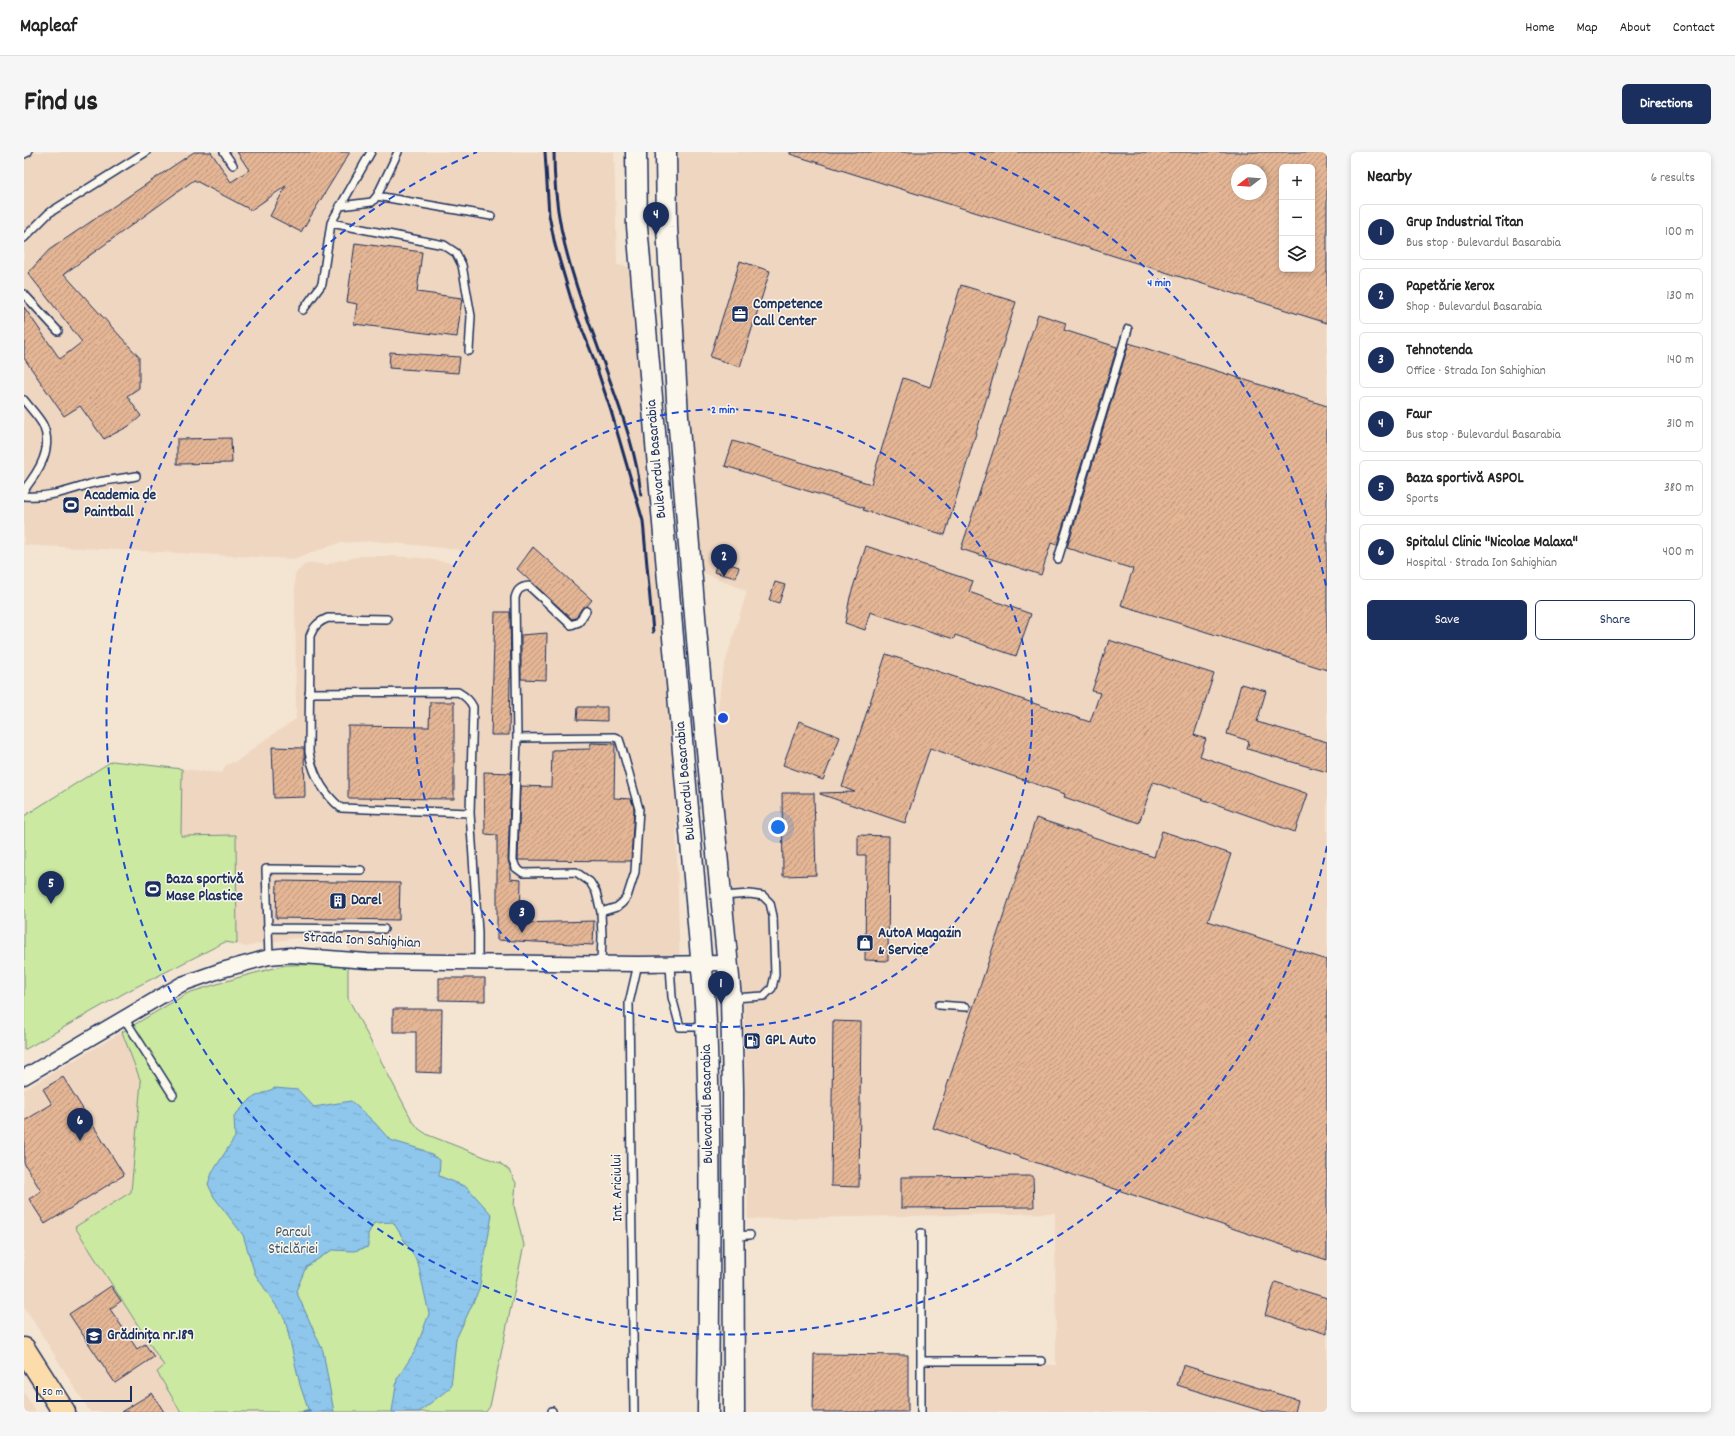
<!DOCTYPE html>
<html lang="en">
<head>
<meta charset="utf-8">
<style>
  :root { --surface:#fff; --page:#f6f6f6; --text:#222; --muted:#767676; --line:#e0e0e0; --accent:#1b2f5e }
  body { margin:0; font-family:Dekko,sans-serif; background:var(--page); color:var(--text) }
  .controls { position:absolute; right:12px; top:12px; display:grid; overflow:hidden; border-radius:6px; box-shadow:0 2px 6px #0003 }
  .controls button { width:36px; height:36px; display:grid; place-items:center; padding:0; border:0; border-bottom:1px solid var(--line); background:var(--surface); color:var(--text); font:20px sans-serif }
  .compass { position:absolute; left:1207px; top:12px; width:36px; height:36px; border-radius:50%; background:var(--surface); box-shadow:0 2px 6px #0003; rotate:253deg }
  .scale { position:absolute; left:12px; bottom:10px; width:96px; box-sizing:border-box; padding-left:4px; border:2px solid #1b2f5e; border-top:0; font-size:11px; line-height:14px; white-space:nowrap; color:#1b2f5e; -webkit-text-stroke:3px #fbf7ec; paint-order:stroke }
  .you { position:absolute; left:754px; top:675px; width:14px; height:14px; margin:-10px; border:3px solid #fff; border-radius:50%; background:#1a73e8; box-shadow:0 0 0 6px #1a73e833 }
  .badge { display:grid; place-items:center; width:26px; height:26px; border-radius:50%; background:var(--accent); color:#fff; font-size:13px; font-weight:700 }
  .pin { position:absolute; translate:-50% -33px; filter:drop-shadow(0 1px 2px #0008) }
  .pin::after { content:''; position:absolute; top:21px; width:14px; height:12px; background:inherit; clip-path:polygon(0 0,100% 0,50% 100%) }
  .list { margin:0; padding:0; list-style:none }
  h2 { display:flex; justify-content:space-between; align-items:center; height:52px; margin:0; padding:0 16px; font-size:17px }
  h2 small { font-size:13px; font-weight:400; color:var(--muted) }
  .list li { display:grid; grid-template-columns:26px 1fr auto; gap:12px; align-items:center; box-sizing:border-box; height:56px; margin:0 8px 8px; padding:0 8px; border:1px solid var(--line); border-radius:6px }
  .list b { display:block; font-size:15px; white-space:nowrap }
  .list p { margin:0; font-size:13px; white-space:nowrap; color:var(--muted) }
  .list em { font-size:13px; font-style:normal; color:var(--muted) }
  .actions { display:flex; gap:8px; padding:12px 16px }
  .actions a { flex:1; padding:9px 0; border:1px solid var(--accent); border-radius:6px; text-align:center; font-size:14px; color:var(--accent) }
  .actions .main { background:var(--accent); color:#fff }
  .icon { flex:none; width:22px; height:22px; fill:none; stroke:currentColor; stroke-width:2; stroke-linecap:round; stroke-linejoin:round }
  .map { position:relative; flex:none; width:1303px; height:1260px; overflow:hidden; border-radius:6px }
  header { display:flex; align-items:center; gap:24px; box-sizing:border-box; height:56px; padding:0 20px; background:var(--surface); border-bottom:1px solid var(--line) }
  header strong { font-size:19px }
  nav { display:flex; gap:22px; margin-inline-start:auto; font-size:14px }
  .intro { display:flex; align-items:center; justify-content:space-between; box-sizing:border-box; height:96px; padding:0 24px }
  h1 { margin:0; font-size:28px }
  .button { padding:10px 18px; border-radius:6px; background:var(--accent); color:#fff; font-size:14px; font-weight:700 }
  main { display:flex; gap:24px; padding:0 24px }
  aside { flex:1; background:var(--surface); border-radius:6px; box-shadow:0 2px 6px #0003 }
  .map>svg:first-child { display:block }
  .built { fill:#efd6c0; fill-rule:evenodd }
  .green { fill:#cbe9a0; stroke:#738c7f }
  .water { fill:url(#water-ripples); stroke:#608ab3 }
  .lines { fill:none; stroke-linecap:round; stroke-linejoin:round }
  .stream { stroke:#608ab3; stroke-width:4 }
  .building { fill:url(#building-hatch); stroke:#1b2f5e; fill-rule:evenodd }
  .service-casing { stroke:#1b2f5e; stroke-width:10 }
  .minor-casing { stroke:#1b2f5e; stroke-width:17 }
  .secondary-casing { stroke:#1b2f5e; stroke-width:23 }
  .primary-casing { stroke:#1b2f5e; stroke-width:25 }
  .service { stroke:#fbf7ec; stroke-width:7 }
  .minor { stroke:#fbf7ec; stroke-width:14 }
  .secondary { stroke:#fbf7ec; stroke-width:20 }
  .primary { stroke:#fddcac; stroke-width:22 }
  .rail { stroke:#1b2f5e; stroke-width:3 }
  .ring { fill:none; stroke:#1d4ed8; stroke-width:2; stroke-dasharray:7 5 }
  .labels { text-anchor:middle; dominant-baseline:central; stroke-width:3; stroke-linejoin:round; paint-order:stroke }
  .poi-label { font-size:15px; font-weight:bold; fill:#1b2f5e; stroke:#fbf7ec; text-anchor:start }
  .street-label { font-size:15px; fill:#1b2f5e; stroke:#fbf7ec }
  .park-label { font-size:15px; fill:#3e546b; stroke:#fbf7ec }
  .centre { fill:#1d4ed8; stroke:#fbf7ec; stroke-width:2 }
  .ring-label { font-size:12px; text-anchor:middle; font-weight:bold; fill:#1d4ed8; stroke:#fbf7ec; stroke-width:3; stroke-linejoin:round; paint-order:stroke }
</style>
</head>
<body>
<header>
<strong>Mapleaf</strong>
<nav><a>Home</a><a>Map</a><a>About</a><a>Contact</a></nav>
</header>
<div class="intro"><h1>Find us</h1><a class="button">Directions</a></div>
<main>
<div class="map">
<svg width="1303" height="1260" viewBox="0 0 1303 1260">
  <defs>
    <pattern id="water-ripples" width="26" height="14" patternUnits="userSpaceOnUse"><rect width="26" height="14" fill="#8ec6ec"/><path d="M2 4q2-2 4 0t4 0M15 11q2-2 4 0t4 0" fill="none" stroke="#7aaacd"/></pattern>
    <pattern id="building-hatch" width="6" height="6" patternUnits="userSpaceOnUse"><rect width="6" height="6" fill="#e4b695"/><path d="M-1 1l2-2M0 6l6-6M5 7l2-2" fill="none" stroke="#b8947d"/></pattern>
  </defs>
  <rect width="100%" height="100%" fill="#f4e4d2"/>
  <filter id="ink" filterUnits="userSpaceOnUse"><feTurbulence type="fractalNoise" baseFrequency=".025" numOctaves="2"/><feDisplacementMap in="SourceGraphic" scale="8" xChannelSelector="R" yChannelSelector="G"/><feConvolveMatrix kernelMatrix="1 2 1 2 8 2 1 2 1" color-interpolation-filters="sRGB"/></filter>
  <g filter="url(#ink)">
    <path class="built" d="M0,0h590l3,113 15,2 39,362 9,345 -332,-10v-26h-52l-39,6 -11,3 -9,-3 -1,-109 -56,1 2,-67 40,4 4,-8 13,-5 23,-18 34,-23 -1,-145 9,-9 9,-2 13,2 11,-4 25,-5h29l31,2 35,6 4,-14 -86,-9 -36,2 -46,16 -269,-14z
      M653,0h650v1260h-400l-1,-48 130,1 -1,-152 -307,6 -4,-211 -26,-255 -1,-36 5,-43 25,-83 -48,-20 -18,-231 -5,-143zM1258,15h30v102h-30zM1213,18h24v24h-24z
      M98,880l19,50 -10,110 -56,35 89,139 -7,6 24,40h-91l-66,-106v-216z
      M0,1240l12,20h-12z"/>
    <path class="green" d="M88,609l70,8 -1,67 55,-1 1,109 -12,-2 -97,49 -104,59v-234z
      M324,812v34l64,122 7,9 9,6 72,28 9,7 7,13 -2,23 10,39 -34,161 -4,6h-305l-24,-40 7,-6 -89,-139 56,-35 10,-110 -19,-50 66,-39 52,-16 46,-12z"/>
    <path class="water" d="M251,936l23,2 16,17 37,-6 23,21 16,18 33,10 17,10 -1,16 28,11 25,28 -13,75 -23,49 -5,48 -32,25h-27l5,-33 18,-28 14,-37 -11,-51 -25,-41 -19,1 -6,11v13l-14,4 -22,-1 -26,17 -10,24 27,60 11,61h-25l-9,-27 -15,-66 -30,-45 -12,-39 -29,-38 -6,-13 4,-11 23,-36 -1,-21 18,-18z"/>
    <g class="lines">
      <path class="stream" d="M280,1260l5,-1"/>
    </g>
    <path class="building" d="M170,0h17l20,30 18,-12 -12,-18h113l-49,80 -31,-16 16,-30 -35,24 -57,-30 -130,94 75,83v31l-12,8 14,20 -10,9 -27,14 -24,-33 -16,10 -40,-58v-51l36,52 22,-17 -54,-69 21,-23z
      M766,0h537v171l-537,-169zM1258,15h30v102h-30zM1213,18h24v24h-24z
      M331,91l67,9 -5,40 45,6 -5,39 -103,-13 3,-20 -10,-2z
      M716,109l30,10 -30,96 -30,-10z
      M937,133l55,17 -71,233 -82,-25 1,-2 -139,-42 8,-25 138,43 32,-106 27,9z
      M1014,162l28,9 -2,7 53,17 -60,198 -6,-2 -10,32 -80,-26z
      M1105,191l198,63v264l-206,-65 12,-36 -66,-21z
      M366,200l70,5 -2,16 -69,-5z
      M207,286l1,25 -55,1v-25z
      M842,394l107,35 -4,11 62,22 -15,42 -61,-21 -1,4 -84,-27 -5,18 -20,-7 5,-26z
      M509,395l59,53 -5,6 -5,2 -6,10 -4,1 -55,-50z
      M694,408l21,7 -3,11 -22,-6z
      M751,430l10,3 -6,18 -10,-3z
      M471,460h15l1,66h-1l-1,57h-18z
      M523,481l-1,47 -25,-1v-44z
      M1085,488l105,34 -20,61 12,4 -6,17 108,38 -13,38 -142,-50 -14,41 -75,-26 1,-3 -135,-46 -25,75 -85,-29v-1l35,-1 -13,-5 44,-133 204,68 10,-29 -8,-2z
      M1217,532l25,7 -9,31 70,20v30l-80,-23 2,-8 -22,-7z
      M406,550h24v97l-106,-1v-72l81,1z
      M554,555h29v14l-30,-1z
      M775,569l41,16 -17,43 -40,-15z
      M567,591l24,1 -1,54 17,1 3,9 -3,53 -113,-1 2,-74 31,1 1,-37 38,-1z
      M248,595l32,1 1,49 -31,1z
      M460,620l27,1 -3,87 2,7v12l11,1 -1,43 74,-2 -1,24 -96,-5v-105l-12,-1z
      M758,641h32l2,82 -33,1z
      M1012,666l118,39 8,-26 69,23 -23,67 119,39v300l-394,-132z
      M834,683l31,1 -1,125 -23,-1 1,-105h-8z
      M253,729l123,2 -1,37 -123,-2z
      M415,826h46v23l-46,-1z
      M369,857h49l-1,64 -25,-1v-40h-23z
      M809,869l28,1 -2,165 -28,-1z
      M39,925l61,98 -79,49 -16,-25 12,-8 -17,-28v-42l28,-17 -9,-15z
      M1009,1024l1,31 -133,1v-31z
      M1251,1130l52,16v36l-62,-19z
      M87,1134l10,15 -11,8 27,40 8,-5 9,13 -39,26 -46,-69z
      M790,1202l94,1v57h-95z
      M1159,1213l115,35 -3,12h-30l-88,-27z
      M128,1241l12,19h-43z"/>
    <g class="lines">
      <defs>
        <path id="service" d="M200,0l9,13
          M0,2l4,-2
          M353,44l114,20
          M316,54l32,-4 5,-6 21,-44
          M307,71l113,22 12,8 6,12 9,51 -2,35
          M0,86l25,-25 97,-61
          M0,142l34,37
          M279,158l19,-26 9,-61 40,-71
          M0,248c6,8 14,16 19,25 11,24 -5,47 -19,65
          M0,344c24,2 44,-5 66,-12 15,-4 31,-5 46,-8
          M1034,407l70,-230
          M562,459l-7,11 -8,3 -42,-39c-9,1 -12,4 -14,12l2,140 -4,122 3,8 7,5 53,-1 14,10 6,10 5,20
          M363,467l-59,-1c-10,4 -14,8 -18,18l-1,116c4,23 14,41 32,56l129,5
          M285,541l149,-1c7,4 12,8 15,15l-3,106 8,119v30
          M493,586l97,-1 5,2 2,6 18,64 -4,63 -8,25 -5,6 -5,4 -16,5 1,24 -1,27
          M698,744l28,-2 13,2 7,7 3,13 2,59 -3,13 -8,8 -31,2
          M243,776l117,1
          M245,805l-3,-88 95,1
          M646,813l2,32 8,30h25
          M915,853l27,2
          M100,866l49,77
          M710,1084l16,-1
          M897,1209h120
          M528,1260v-1
          M610,1260l-5,-409 9,-39
          M897,1260v-179"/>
        <path id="minor" d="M0,925l158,-93 40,-14 47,-13 21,-2 77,6 271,3 89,-1"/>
        <path id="secondary" d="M612,0l1,74 68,777c7,136 4,273 3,409
          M642,0l1,75 11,189 24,282 29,300 2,91 1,323"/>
        <path id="primary" d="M0,1197l40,63"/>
      </defs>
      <use href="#service" class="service-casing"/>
      <use href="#minor" class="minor-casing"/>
      <use href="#secondary" class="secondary-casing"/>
      <use href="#primary" class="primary-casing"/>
      <use href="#service" class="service"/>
      <use href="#minor" class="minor"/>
      <use href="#secondary" class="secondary"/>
      <use href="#primary" class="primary"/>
      <path class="rail" d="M521,0l4,63 6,30 19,64 18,45 19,57 32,110 10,111
        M530,0c0,25 2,51 7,76 10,50 30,99 47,147 14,39 29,79 33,120"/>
    </g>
  </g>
  <g class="ring">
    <circle cx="699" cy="566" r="309"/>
    <path d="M1303 694A617 617 0 1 1 453 0M945 0A617 617 0 0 1 1303 438"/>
  </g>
  <defs>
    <symbol id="office-square" viewBox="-11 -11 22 22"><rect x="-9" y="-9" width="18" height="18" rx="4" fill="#1b2f5e" stroke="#fbf7ec"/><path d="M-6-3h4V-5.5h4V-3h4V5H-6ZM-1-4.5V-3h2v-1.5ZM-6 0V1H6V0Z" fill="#fff"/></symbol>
    <symbol id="stadium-square" viewBox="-11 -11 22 22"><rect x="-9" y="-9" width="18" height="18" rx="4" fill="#1b2f5e" stroke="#fbf7ec"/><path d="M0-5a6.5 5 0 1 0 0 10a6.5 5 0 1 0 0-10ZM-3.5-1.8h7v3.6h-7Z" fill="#fff"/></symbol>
    <symbol id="building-square" viewBox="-11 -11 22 22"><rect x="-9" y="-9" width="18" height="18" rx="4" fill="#1b2f5e" stroke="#fbf7ec"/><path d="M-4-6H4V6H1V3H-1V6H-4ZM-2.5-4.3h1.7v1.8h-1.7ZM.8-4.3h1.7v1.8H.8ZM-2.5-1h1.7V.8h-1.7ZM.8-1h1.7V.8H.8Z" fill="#fff"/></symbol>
    <symbol id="shop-square" viewBox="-11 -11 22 22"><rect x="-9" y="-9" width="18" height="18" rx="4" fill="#1b2f5e" stroke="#fbf7ec"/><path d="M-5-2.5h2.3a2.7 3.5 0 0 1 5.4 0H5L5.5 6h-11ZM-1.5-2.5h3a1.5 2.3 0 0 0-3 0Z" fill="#fff"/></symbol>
    <symbol id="fuel-square" viewBox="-11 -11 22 22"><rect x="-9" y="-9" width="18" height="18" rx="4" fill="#1b2f5e" stroke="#fbf7ec"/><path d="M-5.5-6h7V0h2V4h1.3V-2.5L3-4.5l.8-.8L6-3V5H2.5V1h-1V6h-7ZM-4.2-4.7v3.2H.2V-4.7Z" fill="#fff"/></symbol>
    <symbol id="school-square" viewBox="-11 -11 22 22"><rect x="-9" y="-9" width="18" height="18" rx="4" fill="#1b2f5e" stroke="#fbf7ec"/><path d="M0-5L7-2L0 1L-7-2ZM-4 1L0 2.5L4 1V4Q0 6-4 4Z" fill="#fff"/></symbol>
  </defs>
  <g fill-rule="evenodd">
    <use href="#office-square" x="706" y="152" width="20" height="20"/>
    <use href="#stadium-square" x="37" y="343" width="20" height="20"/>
    <use href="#stadium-square" x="119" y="727" width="20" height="20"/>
    <use href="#building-square" x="304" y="739" width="20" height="20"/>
    <use href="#shop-square" x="831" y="781" width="20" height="20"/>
    <use href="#fuel-square" x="718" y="879" width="20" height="20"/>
    <use href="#school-square" x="60" y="1174" width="20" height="20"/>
  </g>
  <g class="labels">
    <g class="poi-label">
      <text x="729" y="153">Competence<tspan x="729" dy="17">Call Center</tspan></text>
      <text x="60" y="344">Academia de<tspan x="60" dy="17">Paintball</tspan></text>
      <text x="142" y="728">Baza sportivă<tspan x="142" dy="17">Mase Plastice</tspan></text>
      <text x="327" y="749">Darel</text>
      <text x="854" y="782">AutoA Magazin<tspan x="854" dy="17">&amp; Service</tspan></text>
      <text x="741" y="889">GPL Auto</text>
      <text x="83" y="1184">Grădinița nr.189</text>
    </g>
    <g class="street-label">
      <text transform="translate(633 307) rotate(-95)">Bulevardul Basarabia</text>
      <text transform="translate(662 629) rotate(-95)">Bulevardul Basarabia</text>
      <text transform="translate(338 789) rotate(3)">Strada Ion Sahighian</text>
      <text transform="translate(684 952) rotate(-91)">Bulevardul Basarabia</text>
      <text transform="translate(594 1036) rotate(-91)">Int. Ariciului</text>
    </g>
    <g class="park-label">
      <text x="269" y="1081">Parcul<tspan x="269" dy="17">Sticlăriei</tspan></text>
    </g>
  </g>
  <circle cx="699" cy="566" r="6" class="centre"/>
  <g class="ring-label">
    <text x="1135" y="134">4 min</text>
    <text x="699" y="261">2 min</text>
  </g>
</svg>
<div class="controls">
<button>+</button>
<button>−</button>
<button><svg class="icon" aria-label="layers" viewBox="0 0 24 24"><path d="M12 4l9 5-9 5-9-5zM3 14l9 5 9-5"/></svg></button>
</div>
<svg class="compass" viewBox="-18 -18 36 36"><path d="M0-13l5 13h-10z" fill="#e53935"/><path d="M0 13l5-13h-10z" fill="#767676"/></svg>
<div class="scale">50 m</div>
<div class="you"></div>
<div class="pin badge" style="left:697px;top:852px">1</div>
<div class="pin badge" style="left:700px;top:425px">2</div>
<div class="pin badge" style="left:498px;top:781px">3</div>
<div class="pin badge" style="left:632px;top:83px">4</div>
<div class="pin badge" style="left:27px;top:752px">5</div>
<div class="pin badge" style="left:56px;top:989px">6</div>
</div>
<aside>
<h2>Nearby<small>6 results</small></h2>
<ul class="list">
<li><span class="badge">1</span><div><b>Grup Industrial Titan</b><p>Bus stop · Bulevardul Basarabia</p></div><em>100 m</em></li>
<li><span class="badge">2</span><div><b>Papetărie Xerox</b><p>Shop · Bulevardul Basarabia</p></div><em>130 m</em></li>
<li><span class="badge">3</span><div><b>Tehnotenda</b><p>Office · Strada Ion Sahighian</p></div><em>140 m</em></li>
<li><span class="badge">4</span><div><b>Faur</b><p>Bus stop · Bulevardul Basarabia</p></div><em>310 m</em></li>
<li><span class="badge">5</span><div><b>Baza sportivă ASPOL</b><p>Sports</p></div><em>380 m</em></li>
<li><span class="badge">6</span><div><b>Spitalul Clinic &quot;Nicolae Malaxa&quot;</b><p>Hospital · Strada Ion Sahighian</p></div><em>400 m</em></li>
</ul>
<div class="actions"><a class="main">Save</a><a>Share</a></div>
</aside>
</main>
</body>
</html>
